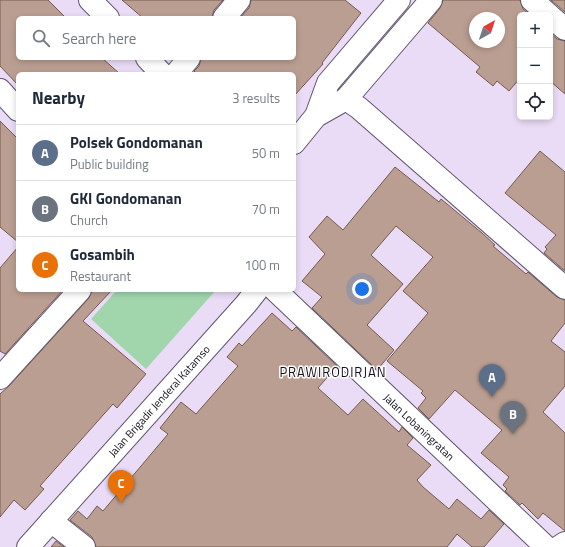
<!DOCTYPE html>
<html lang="en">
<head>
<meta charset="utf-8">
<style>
  :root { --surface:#fff; --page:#f6f6f7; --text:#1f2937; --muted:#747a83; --line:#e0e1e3; --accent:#bb2c56 }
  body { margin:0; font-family:"Titillium Web",sans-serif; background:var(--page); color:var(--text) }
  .controls { position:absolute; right:12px; top:12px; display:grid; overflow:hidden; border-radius:6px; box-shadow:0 2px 6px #0003 }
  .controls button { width:36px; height:36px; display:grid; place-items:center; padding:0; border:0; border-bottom:1px solid var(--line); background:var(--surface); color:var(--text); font:20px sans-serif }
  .compass { position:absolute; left:469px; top:12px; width:36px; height:36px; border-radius:50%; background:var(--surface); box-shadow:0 2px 6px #0003; rotate:39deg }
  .you { position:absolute; left:362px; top:289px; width:14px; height:14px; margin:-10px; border:3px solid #fff; border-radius:50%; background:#1a73e8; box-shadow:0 0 0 6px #1a73e833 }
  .badge { display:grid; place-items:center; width:26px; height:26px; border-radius:50%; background:var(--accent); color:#fff; font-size:13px; font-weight:700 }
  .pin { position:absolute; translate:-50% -33px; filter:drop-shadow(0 1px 2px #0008) }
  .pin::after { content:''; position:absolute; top:21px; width:14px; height:12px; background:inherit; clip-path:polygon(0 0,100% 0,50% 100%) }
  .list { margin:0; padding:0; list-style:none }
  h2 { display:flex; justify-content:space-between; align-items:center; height:52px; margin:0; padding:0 16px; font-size:17px }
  h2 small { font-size:13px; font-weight:400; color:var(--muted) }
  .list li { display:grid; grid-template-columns:26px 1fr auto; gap:12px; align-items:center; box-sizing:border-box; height:56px; padding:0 16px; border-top:1px solid var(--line) }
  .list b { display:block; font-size:15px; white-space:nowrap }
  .list p { margin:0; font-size:13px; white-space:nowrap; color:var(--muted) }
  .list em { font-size:13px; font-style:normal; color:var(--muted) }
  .icon { flex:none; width:22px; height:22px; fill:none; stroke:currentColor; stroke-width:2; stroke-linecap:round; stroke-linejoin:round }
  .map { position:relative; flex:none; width:565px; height:547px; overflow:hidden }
  .search { position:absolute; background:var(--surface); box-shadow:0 2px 6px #0003; left:16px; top:16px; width:280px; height:44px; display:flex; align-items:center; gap:10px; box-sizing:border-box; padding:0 14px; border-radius:6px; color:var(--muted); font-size:15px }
  .panel { position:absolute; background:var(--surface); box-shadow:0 2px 6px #0003; left:16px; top:72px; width:280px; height:220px; border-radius:6px }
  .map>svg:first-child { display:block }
  .green { fill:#a1d6ad }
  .building { fill:#ba9e91; stroke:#745b4f; fill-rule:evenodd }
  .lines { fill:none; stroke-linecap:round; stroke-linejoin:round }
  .street-casing { stroke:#61556b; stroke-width:24 }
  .secondary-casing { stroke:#61556b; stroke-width:24 }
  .primary-casing { stroke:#61556b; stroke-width:24 }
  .street { stroke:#fff; stroke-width:22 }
  .secondary { stroke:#fff; stroke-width:22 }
  .primary { stroke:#fff; stroke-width:22 }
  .labels { text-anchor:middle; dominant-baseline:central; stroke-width:3; stroke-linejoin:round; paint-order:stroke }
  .street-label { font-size:11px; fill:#140f18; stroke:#fff }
  .quarter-label { font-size:13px; letter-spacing:1px; fill:#140f18; stroke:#fff }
</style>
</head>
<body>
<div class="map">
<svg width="565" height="547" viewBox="0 0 565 547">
  <rect width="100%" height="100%" fill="#eadcf6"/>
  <path class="green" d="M117,290h99l-70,79 -55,-50z"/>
  <path class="building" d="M0,0h48l18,18h-48v40h84l18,16h-102v11l-18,-19z
    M122,0h101l-9,10 -2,8h-69z
    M251,0h94l16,13 -39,50 1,1 -29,32v-22h-97l-3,-3 5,-5 2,-8h93v-40h-54l9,-10z
    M443,0h77l3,9 7,6h-10v63l-11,13 -12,-10 -4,5 -17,-14 4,-5 -52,-44 12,-15zM475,18h24v24h-24z
    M551,0h14v12z
    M550,33l7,6 8,2v53l-15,-13z
    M0,121l18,18v103l-18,-15z
    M540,151l25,21v99l-21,-18 3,-4 -2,-2 11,-12 -51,-42z
    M395,167l44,35 2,-3 41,34 13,12 -2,1 33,28 2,-2 29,25 8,3v23l-14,18 14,11v34l-22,26 22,21v98l-22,-18 -5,6 -16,-16 -2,2 -15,-14 2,-2 -4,-4 6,-8 -28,-24 21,-23 -47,-40 -26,29 -11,-11 8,-10 -5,-5 2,-2 -36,-30 41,-48 -25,-22 30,-34 -37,-31 -25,29 32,29 -36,41 27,25 -17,20 -65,-62 10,-11 -20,-16 23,-27 -16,-17 18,-21 16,14z
    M18,247v43h45l-58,64 -5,-3v-83z
    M92,290h20l-29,31 63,53 -29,34 -4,-4 -73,82 4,3 -19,21 -11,-10 -14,17v-123l9,-8 80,-88z
    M272,313l20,18 4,-4 41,39 -19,22 30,27 15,-16 36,33 3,-5 11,11 -6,7 24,20 -14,15 6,7 26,22 8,-10 24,20 8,-9 15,14 -20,23h-12l-15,-13 -10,13h-351l-4,-10 -22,-17 8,-9 9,8 10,-13 6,5 65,-77 -8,-6 21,-26 15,12 42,-48 -11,-9 12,-14 3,3z
    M56,541l8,6h-13z"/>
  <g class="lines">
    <defs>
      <path id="street" d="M532,0l17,15
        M550,16l15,13
        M224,18l15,-18
        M176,74l13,-16
        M0,90l18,20
        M346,99l13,9 206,180
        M275,290l271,257
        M0,378l80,-88
        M51,521l33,26
        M559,547l6,-4"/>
      <path id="secondary" d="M90,0l18,18
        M147,58l15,16"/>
      <path id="primary" d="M316,116l12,-33 71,-83
        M294,143l22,-27 30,-17 85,-99
        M28,547l218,-243 11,-14"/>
    </defs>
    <use href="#street" class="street-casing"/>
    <use href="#secondary" class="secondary-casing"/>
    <use href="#primary" class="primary-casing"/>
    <use href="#street" class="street"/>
    <use href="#secondary" class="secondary"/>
    <use href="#primary" class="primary"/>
  </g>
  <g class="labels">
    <g class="street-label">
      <text transform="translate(159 401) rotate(-48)">Jalan Brigadir Jenderal Katamso</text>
      <text transform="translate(419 427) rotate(43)">Jalan Lobaningratan</text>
    </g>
    <g class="quarter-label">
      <text x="333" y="372">PRAWIRODIRJAN</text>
    </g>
  </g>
</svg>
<div class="controls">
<button>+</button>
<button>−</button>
<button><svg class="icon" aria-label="locate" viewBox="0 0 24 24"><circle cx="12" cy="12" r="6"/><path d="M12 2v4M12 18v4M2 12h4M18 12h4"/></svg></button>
</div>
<svg class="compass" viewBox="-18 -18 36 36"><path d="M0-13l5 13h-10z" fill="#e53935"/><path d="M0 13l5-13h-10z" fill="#747a83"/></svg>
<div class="you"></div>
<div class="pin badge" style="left:492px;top:397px;background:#5c6f8a">A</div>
<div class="pin badge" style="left:513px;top:434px;background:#6b7280">B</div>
<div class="pin badge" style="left:121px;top:503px;background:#e8710a">C</div>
<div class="search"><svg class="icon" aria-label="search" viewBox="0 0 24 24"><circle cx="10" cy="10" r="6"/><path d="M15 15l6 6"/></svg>Search here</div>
<section class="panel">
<h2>Nearby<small>3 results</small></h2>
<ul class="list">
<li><span class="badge" style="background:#5c6f8a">A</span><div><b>Polsek Gondomanan</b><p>Public building</p></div><em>50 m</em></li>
<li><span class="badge" style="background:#6b7280">B</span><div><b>GKI Gondomanan</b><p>Church</p></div><em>70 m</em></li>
<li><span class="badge" style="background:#e8710a">C</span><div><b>Gosambih</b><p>Restaurant</p></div><em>100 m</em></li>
</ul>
</section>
</div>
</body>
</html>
